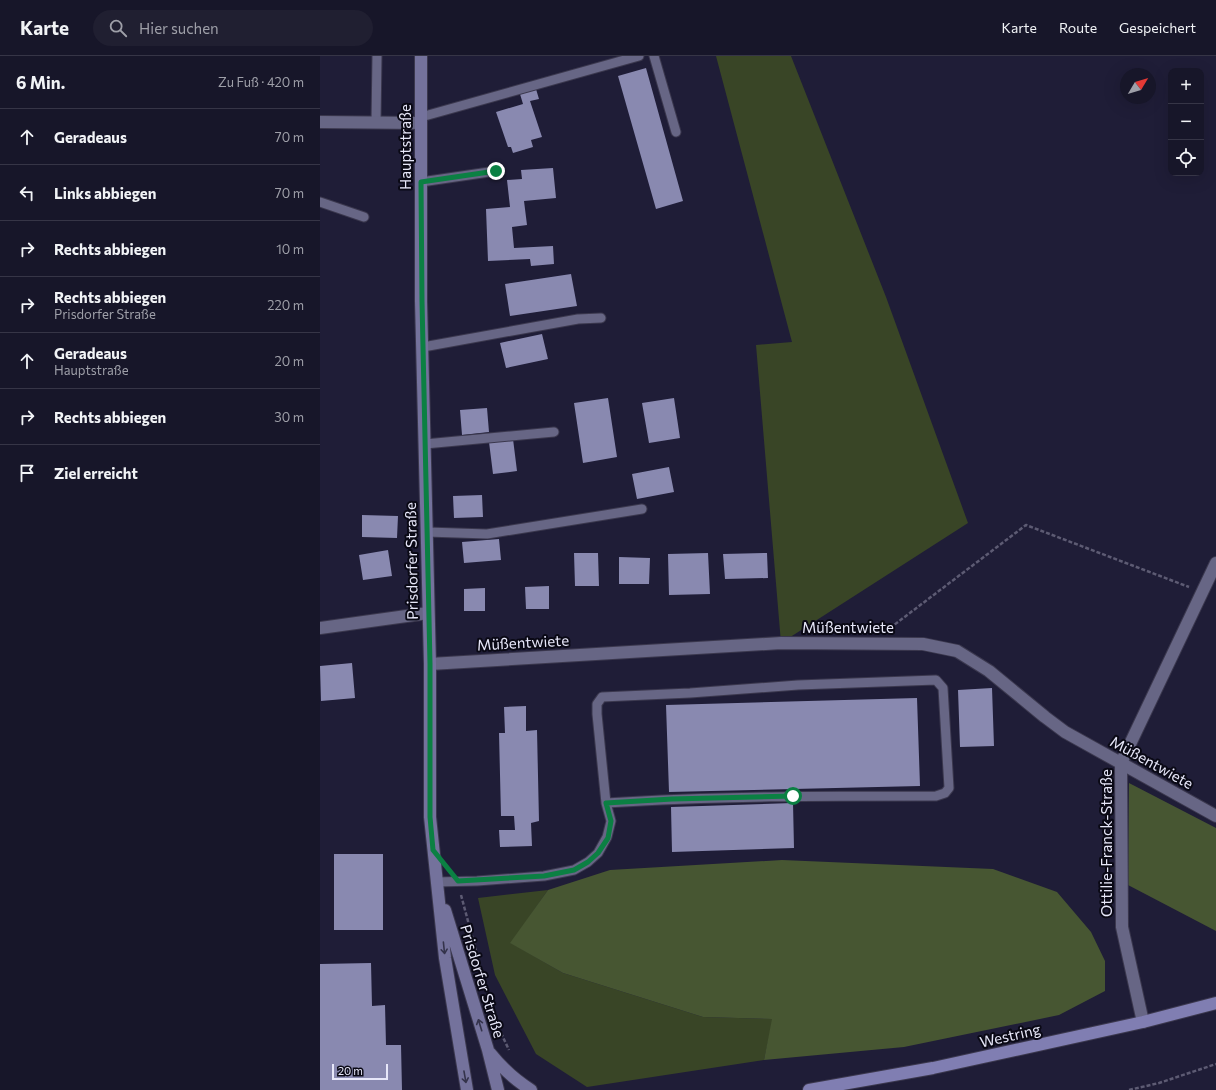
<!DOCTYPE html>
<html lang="de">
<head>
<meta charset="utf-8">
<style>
  :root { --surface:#171629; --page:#201f31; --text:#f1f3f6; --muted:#9e9fa8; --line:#363546 }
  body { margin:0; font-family:Commissioner,sans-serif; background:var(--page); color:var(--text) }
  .controls { position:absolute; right:12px; top:12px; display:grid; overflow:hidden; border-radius:8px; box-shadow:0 4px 16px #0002 }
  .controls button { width:36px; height:36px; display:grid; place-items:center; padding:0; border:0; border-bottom:1px solid var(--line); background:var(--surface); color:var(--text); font:20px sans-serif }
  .compass { position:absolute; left:800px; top:12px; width:36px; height:36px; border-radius:50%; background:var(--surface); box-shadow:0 4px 16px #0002; rotate:52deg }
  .scale { position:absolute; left:12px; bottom:10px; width:56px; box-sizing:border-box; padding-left:4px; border:2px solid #e7e7f9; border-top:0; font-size:11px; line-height:14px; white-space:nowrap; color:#e7e7f9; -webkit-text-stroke:3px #0a0915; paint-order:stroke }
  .stop { position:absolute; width:12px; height:12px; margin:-9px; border:3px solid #0b8043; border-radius:50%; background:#fff }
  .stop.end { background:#0b8043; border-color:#fff; box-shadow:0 1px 4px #0008 }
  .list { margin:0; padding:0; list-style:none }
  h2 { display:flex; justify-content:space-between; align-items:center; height:52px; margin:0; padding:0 16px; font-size:17px }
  h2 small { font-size:13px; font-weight:400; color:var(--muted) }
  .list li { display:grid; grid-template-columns:26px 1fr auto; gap:12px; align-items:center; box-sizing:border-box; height:56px; padding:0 16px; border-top:1px solid var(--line) }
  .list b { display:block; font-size:15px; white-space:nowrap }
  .list p { margin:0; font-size:13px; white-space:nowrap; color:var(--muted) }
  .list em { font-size:13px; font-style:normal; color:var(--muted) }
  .icon { flex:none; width:22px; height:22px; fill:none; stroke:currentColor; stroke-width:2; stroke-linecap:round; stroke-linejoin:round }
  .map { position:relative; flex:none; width:896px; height:1034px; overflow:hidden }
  header { display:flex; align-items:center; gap:24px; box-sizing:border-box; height:56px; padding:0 20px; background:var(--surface); border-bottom:1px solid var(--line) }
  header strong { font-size:19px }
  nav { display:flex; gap:22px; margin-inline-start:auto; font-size:14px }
  .search { width:280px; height:36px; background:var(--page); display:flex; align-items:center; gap:10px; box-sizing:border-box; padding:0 14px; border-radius:22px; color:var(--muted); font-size:15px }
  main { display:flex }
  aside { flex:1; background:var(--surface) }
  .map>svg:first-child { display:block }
  .green { fill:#394526 }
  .forest { fill:#475632 }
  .building { fill:#8989b0 }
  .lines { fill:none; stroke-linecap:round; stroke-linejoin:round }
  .lane-casing { stroke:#3b384e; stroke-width:11 }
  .street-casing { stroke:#3b384e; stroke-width:14 }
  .secondary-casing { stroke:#3b384e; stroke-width:14 }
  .primary-casing { stroke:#3b384e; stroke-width:14 }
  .path { stroke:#5d5b73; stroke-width:2.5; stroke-dasharray:4 2; stroke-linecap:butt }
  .lane { stroke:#676685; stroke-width:9 }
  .street { stroke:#676685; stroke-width:12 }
  .secondary { stroke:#74729c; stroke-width:12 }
  .primary { stroke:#807eb2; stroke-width:12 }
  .oneway { stroke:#34334b }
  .route { stroke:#0b8043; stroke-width:5 }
  .labels { text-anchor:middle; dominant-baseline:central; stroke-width:4; stroke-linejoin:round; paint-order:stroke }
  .street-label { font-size:15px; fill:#e7e7f9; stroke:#0a0915 }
</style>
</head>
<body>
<header>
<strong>Karte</strong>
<div class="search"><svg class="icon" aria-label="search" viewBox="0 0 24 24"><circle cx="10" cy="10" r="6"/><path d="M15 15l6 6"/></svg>Hier suchen</div>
<nav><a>Karte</a><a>Route</a><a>Gespeichert</a></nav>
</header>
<main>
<aside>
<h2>6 Min.<small>Zu Fuß · 420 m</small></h2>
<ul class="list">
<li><svg class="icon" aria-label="ahead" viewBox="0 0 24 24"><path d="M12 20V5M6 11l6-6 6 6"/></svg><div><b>Geradeaus</b></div><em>70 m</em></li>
<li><svg class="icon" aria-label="left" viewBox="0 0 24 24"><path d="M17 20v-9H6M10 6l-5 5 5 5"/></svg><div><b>Links abbiegen</b></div><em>70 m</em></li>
<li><svg class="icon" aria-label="right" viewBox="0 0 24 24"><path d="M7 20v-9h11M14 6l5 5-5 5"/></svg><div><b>Rechts abbiegen</b></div><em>10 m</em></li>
<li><svg class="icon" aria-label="right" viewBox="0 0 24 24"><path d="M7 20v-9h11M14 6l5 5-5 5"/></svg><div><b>Rechts abbiegen</b><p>Prisdorfer Straße</p></div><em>220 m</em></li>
<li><svg class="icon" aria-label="ahead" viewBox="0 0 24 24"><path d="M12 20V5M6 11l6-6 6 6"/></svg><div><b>Geradeaus</b><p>Hauptstraße</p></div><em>20 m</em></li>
<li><svg class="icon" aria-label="right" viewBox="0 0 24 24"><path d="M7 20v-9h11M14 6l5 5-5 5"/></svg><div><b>Rechts abbiegen</b></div><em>30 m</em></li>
<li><svg class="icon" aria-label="arrive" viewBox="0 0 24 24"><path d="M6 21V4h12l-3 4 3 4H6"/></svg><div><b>Ziel erreicht</b></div></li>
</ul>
</aside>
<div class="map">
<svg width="896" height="1034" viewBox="0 0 896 1034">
  <rect width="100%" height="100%" fill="#1f1d37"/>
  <path class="green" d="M396,0h75l95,241 82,226 -187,120 -25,-298 36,-3z
    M228,834l-37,53 52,30 140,44 70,2 -9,41 -177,27 -51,-33 -41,-79 -17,-77z"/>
  <path class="forest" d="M809,727l87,45v103l-88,-46z
    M462,804l211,9 64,23 34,40 14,29v30l-46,24 -155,32 -140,13 8,-41 -69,-2 -140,-44 -53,-30 38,-53 62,-20z"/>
  <path class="building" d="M326,12l37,133 -27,8 -38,-133z
    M216,33l3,10 -9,2 12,36 -11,3 2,7 -20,6 -2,-6h-3l-12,-35 27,-8 -3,-10z
    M233,112l3,30 -32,3 3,24 -15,2 2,21 39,-2 1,18 -23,2 -1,-7 -42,2 -2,-52 24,-2 -3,-27 15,-1 -1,-9z
    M251,218l6,32 -67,10 -5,-32z
    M222,278l6,25 -42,9 -6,-25z
    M288,342l9,59 -34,6 -9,-60z
    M354,342l6,40 -31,5 -7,-40z
    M167,352l2,24 -27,3 -2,-25z
    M193,383l4,32 -24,3 -4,-32z
    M349,411l5,25 -37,7 -5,-25z
    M162,439l1,22 -29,1 -1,-22z
    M42,459l36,1 -1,22 -35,-1z
    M179,483l2,21 -37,3 -2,-21z
    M68,494l4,26 -29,4 -4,-25z
    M254,497h24l1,33h-24z
    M388,497l2,41 -41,1 -1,-41z
    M447,497l1,25 -43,1 -2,-25z
    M299,501l31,1 -1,26h-30z
    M229,530v23h-23l-1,-22z
    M165,532v23h-21v-22z
    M32,607l3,35 -34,3 -1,-35z
    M672,632l2,58 -34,1 -2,-57z
    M597,642l3,88 -251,6 -3,-87z
    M206,650v25l11,-1 2,91 -8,2 1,23 -32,1 -1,-17h16l-1,-14h-13l-2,-83h6l-1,-26z
    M473,747l1,45 -122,4 -1,-45z
    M14,798h49v76h-49z
    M51,907l1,43 13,-1 1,40h15l1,45h-82v-126z"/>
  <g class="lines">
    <defs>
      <path id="lane" d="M334,0l22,76
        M101,61l218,-61
        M56,67l1,-67
        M101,126l75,-11
        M0,146l44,15
        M103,291l155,-28 23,-1
        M105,388l129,-12
        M107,476l60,2 155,-25
        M116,826l41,-1 67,-5 30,-6 14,-8 10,-9 9,-16 4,-16 -5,-18 -9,-89v-10l5,-7 88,-4 108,-8 138,-5 7,8 6,100 -4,5 -9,3c-111,0 -220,0 -330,7"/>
      <path id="street" d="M0,66l101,1
        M0,572l108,-15
        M110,608l351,-21 142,1 34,7 32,20 56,46 20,15 151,84
        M823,966l-21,-95 -1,-164 95,-200"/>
      <path id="secondary" d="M101,0v245l9,363v153l15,141 22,132
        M125,854l43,140 10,40
        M170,997c12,15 25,27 41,37"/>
      <path id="primary" d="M489,1034l124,-22 210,-46 73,-19"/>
    </defs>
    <use href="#lane" class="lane-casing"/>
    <use href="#street" class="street-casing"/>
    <use href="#secondary" class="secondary-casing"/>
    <use href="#primary" class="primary-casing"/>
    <path class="path" d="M570,572l136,-103 163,62
      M141,839l19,71
      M181,977l8,17
      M809,1034l30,-7 57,-19"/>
    <use href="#lane" class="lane"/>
    <use href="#street" class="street"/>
    <use href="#secondary" class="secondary"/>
    <use href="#primary" class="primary"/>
  </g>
  <defs><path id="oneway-shaft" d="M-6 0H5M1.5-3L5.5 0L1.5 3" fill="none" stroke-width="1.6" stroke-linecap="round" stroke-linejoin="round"/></defs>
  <g class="oneway">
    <use href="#oneway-shaft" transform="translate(124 892) rotate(84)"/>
    <use href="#oneway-shaft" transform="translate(160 969) rotate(-107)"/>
    <use href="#oneway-shaft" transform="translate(145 1021) rotate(80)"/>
  </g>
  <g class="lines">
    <path class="route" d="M176,115l-75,11 1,119 8,363v153l3,33 25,31 86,-5 30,-6 14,-8 10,-9 10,-15 3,-17 -5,-18 66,-4 121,-3"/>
  </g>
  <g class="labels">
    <g class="street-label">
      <text transform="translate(85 91) rotate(-90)">Hauptstraße</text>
      <text transform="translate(91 505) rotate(-91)">Prisdorfer Straße</text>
      <text x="528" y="571">Müßentwiete</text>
      <text transform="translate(203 586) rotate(-3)">Müßentwiete</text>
      <text transform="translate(832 706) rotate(29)">Müßentwiete</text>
      <text transform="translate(786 787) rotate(-90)">Ottilie-Franck-Straße</text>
      <text transform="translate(163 925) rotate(73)">Prisdorfer Straße</text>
      <text transform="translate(690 979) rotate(-13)">Westring</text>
    </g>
  </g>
</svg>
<div class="controls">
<button>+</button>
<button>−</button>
<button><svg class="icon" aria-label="locate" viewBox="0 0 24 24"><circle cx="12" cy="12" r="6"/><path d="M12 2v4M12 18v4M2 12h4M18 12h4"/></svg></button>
</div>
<svg class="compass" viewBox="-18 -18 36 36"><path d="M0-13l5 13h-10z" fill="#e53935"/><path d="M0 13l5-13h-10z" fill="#9e9fa8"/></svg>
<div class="scale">20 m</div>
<div class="stop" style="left:473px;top:740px"></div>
<div class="stop end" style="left:176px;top:115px"></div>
</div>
</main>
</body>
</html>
